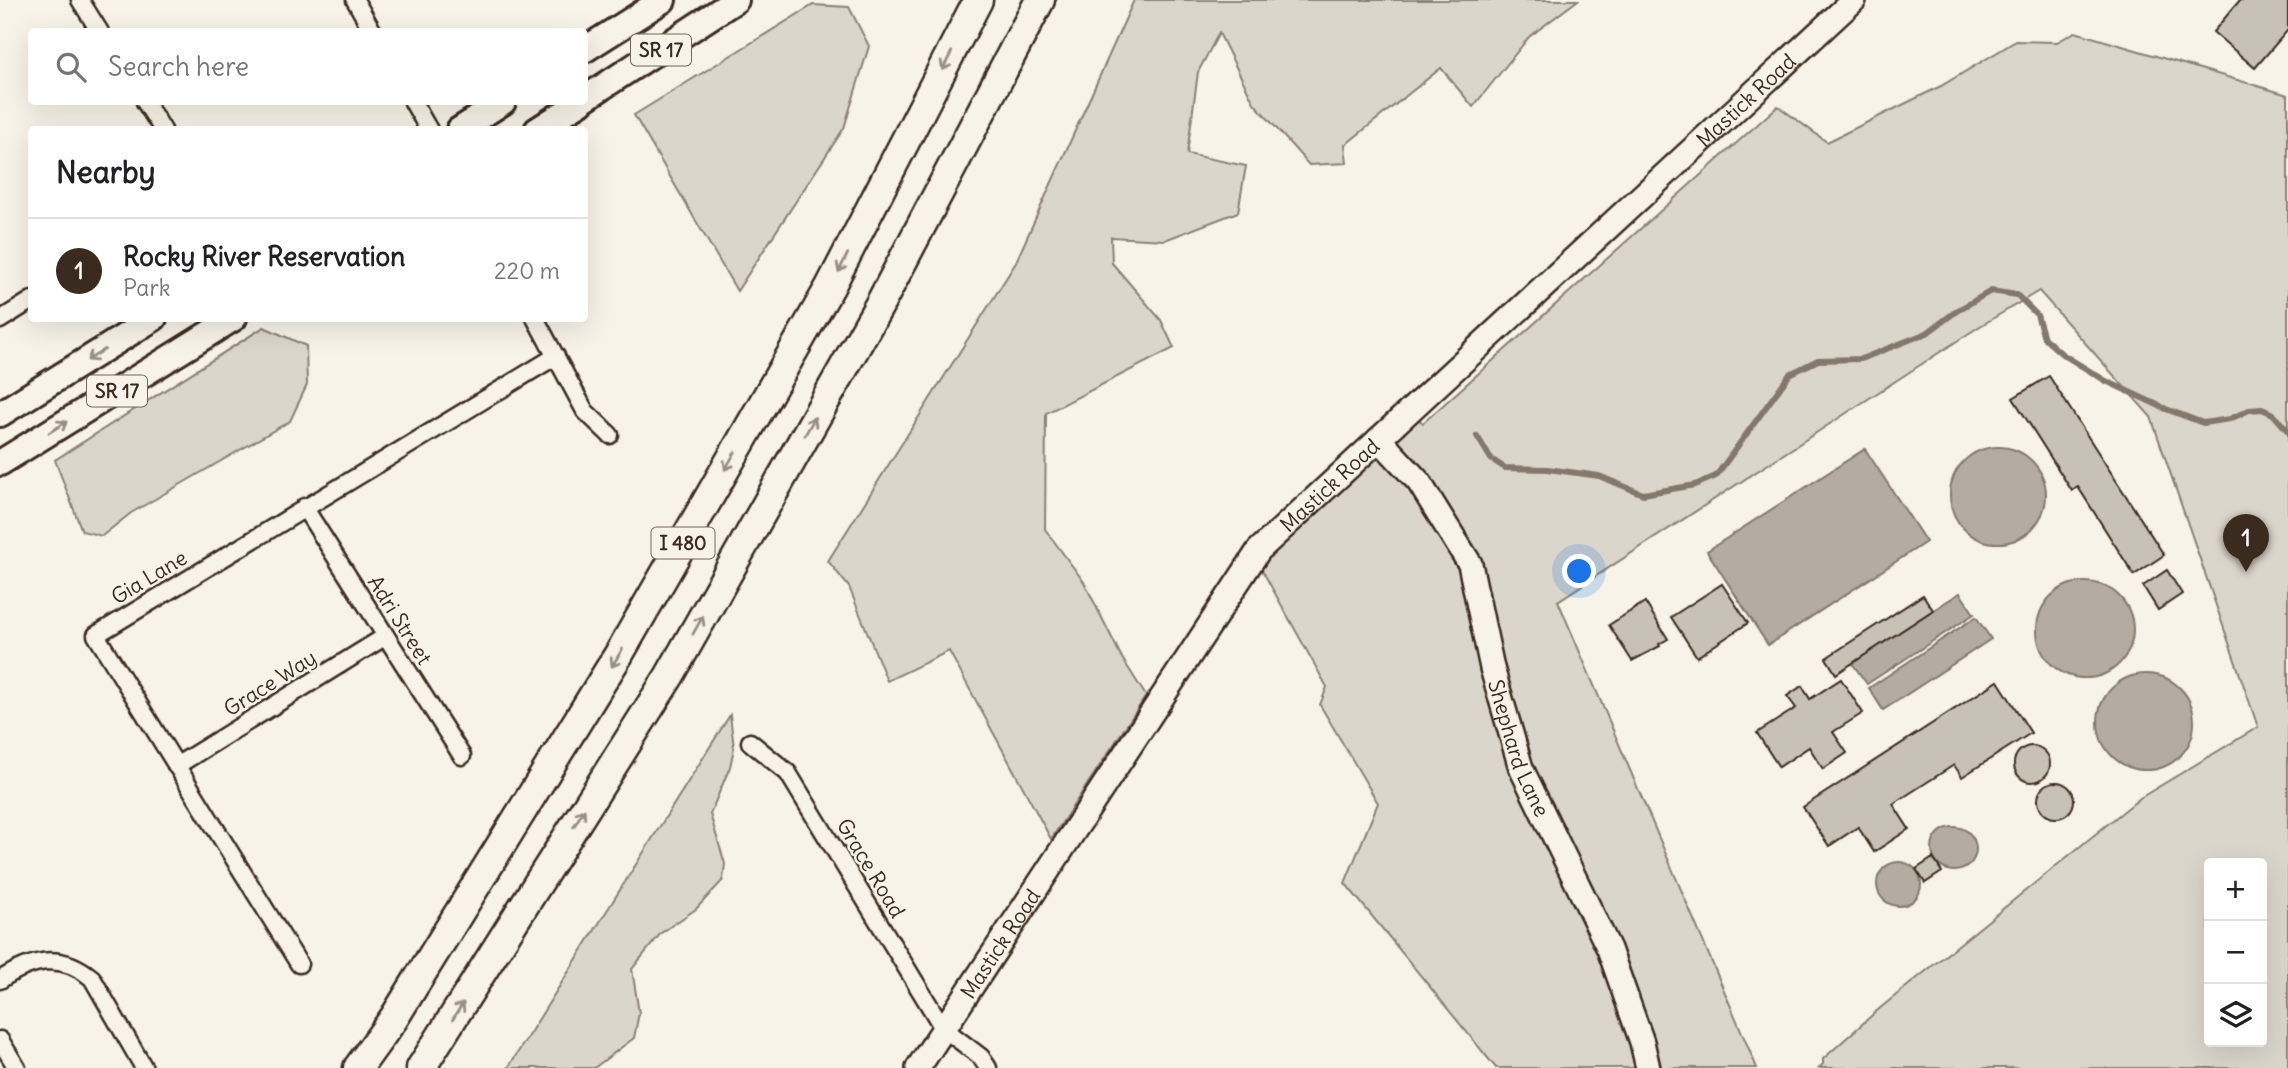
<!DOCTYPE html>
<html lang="en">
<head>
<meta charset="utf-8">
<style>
  :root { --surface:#fff; --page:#f6f6f6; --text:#202124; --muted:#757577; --line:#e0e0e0; --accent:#3b2a1e }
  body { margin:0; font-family:Delius,sans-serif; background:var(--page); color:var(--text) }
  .controls { position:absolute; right:21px; bottom:21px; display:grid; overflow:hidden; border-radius:7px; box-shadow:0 7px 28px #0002 }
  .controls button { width:63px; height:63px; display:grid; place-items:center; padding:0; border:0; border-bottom:2px solid var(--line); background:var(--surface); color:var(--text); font:35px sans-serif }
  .you { position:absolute; left:1580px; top:572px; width:24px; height:24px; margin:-18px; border:5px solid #fff; border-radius:50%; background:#1a73e8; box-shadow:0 0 0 10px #1a73e833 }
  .badge { display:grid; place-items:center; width:46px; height:46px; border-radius:50%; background:var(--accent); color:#fff; font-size:23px; font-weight:700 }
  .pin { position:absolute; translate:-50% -58px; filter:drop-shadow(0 2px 4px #0008) }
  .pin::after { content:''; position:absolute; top:37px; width:24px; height:21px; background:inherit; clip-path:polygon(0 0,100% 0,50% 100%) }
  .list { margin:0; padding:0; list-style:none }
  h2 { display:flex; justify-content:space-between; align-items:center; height:91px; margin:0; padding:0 28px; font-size:30px }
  h2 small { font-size:23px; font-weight:400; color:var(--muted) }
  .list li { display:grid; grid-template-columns:46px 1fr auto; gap:21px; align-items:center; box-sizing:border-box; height:105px; padding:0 28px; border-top:2px solid var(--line) }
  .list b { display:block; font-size:26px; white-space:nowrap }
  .list p { margin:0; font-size:23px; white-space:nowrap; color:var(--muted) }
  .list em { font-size:23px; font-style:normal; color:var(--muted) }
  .icon { flex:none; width:38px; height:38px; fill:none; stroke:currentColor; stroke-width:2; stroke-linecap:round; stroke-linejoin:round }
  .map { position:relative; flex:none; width:2288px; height:1068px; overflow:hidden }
  .search { position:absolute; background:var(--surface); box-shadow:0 7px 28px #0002; left:28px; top:28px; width:560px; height:77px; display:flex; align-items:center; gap:18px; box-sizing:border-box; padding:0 24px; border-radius:7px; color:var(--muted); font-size:26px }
  .panel { position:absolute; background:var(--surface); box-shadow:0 7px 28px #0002; left:28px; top:126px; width:560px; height:196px; border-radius:7px }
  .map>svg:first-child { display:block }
  .green { fill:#dbd6cb; stroke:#8b8074; stroke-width:2; fill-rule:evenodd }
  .water { fill:#b4aca0; stroke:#84786c; stroke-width:2 }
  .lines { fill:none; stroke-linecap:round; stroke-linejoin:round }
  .stream { stroke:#84786c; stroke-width:6 }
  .building { fill:#c8c1b6; stroke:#3b2a1e; stroke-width:2 }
  .street-casing { stroke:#3b2a1e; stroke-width:21 }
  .secondary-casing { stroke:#3b2a1e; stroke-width:28 }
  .primary-casing { stroke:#3b2a1e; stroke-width:30 }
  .highway-casing { stroke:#3b2a1e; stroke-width:33 }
  .street { stroke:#f7f3e8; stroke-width:16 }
  .secondary { stroke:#f7f3e8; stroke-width:23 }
  .primary { stroke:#f7f3e8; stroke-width:24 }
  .highway { stroke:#f7f3e8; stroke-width:28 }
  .oneway { stroke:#998e83 }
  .labels { text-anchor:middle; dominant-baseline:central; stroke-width:5; stroke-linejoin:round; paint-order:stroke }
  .shield { fill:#f7f3e8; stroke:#73665b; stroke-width:2 }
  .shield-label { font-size:19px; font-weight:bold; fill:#3b2a1e }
  .street-label { font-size:21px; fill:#3b2a1e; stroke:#f7f3e8 }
</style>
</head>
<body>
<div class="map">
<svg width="2288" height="1068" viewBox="0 0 2288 1068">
  <rect width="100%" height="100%" fill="#f7f3e8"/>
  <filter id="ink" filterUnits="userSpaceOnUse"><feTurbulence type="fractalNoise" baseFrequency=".0143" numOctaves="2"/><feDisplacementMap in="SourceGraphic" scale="14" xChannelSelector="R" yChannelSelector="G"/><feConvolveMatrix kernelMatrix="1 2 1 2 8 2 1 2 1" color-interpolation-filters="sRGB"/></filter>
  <g filter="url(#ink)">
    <path class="green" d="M1134,0h444l-49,37 -56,70 -32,-39 -96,77 2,18 -38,2 -55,-62 -35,-70 -21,39 -11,82 59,12 -8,46 -73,28 -54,-3 1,26 49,57 13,28 -128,65 -1,116 39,53 38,76 24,38 -95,143 -102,-188 -62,30 -38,-94 -21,-26 187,-297z
      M813,5l36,2 20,39 -25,82 -107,163 -103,-176z
      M2075,32l213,63v973h-469l4,-4v-5l56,-50 261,-211 118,-71 -107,-310 -112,-126 -62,37 -419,273 199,467h-261l-151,-185 33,-80 -58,-98 7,-18 -70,-126 157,-146 9,8 355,-317 49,36 114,-56 75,-45 41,1zM2209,863h53v179h-53z
      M264,327l42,19 1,39 -17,36 -159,92 -29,23 -20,-5 -27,-71z
      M730,715l4,33 -4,19 -20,47 15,50 -2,16 -27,29 -35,24 -29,36 7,44 -5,25 -40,30h-86z"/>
    <path class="water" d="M1950 495a48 48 0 1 1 96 0a48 48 0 1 1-96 0Z
      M1865,449l61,93 -158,103 -61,-94z
      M2037 630a48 48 0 1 1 96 0a48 48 0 1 1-96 0Z
      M1960,593l14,21 -107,70 -15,-21z
      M1976,617l15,22 -108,71 -14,-22z
      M2098 722a48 48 0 1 1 96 0a48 48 0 1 1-96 0Z
      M1932 849a22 22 0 1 1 44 0a22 22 0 1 1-44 0Z
      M1877 884a22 22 0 1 1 44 0a22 22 0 1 1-44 0Z"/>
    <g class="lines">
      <path class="stream" d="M1477,436l14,23 14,9 43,1 51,7 44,18 52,-9 21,-9 74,-102 28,-14 43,-1 66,-26 31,-23 33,-19 26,4 20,20 7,23 18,16 44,27 60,28 37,14 27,-4 19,-9 13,-1 11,5 15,17"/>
    </g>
    <path class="building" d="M2240,0h48v30l-33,38 -42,-36z
      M2049,376l115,179 -30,20 -56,-88 -6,4 -59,-93z
      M2167,570l15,24 -24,16 -15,-24z
      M1722,584l26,39 -51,34 -26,-40z
      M1923,595l10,15 -97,64 -10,-16z
      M1645,602l23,37 -9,5 1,2 -28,15 -23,-36z
      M1841,679l22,34 -30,19 14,21 -24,16 -14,-22 -30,20 -22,-34 39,-25 -9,-12 15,-10 8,13z
      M1998,681l33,52 -69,44 -8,-12 -61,39 16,25 -35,23 -16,-25 -29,19 -26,-39z
      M2014 764a18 18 0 1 1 36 0a18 18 0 1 1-36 0Z
      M2038 800a18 18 0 1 1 36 0a18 18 0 1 1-36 0Z
      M1933,858l9,14 -17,11 -9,-14z"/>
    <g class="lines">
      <defs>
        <path id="street" d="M80,0l20,32
          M355,0l18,32
          M145,102l18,28
          M413,102l16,28
          M535,318l50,93 25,24
          M0,320l32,-20
          M304,507l158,249
          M750,742l38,31 155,255 38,29 7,11
          M176,766l210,-130
          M299,964l-203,-329 460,-279
          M0,980c32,-21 61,-28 92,-2l52,90
          M0,1040l17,28"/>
        <g id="secondary">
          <path id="s1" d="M1379,439l40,43 51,82 22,104 29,100 88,181 33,93 6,26"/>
          <path id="s2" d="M918,1068l341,-518 595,-550"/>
        </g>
        <path id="primary" d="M584,50l79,-50
          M584,99l152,-99
          M459,130l44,-28
          M537,130l44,-28
          M0,414l154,-96
          M0,463l234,-145"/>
        <path id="highway" d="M358,1068l36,-50 225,-364 211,-367 148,-287
          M421,1068l249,-393 210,-371 160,-304"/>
      </defs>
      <use href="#street" class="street-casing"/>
      <use href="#secondary" class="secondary-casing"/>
      <use href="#primary" class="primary-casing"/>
      <use href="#highway" class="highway-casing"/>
      <use href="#street" class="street"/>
      <use href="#secondary" class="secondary"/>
      <use href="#primary" class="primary"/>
      <use href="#highway" class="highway"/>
    </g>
    <defs><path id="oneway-shaft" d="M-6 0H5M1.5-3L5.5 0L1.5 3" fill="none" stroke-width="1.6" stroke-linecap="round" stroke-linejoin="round" transform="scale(1.75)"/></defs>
    <g class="oneway">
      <use href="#oneway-shaft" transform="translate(947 61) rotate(117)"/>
      <use href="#oneway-shaft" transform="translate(843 263) rotate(117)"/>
      <use href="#oneway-shaft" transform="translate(96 355) rotate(148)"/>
      <use href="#oneway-shaft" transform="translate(810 426) rotate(-61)"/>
      <use href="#oneway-shaft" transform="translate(58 427) rotate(-32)"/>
      <use href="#oneway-shaft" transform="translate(730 461) rotate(120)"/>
      <use href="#oneway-shaft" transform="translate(698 625) rotate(-61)"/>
      <use href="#oneway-shaft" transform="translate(617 658) rotate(121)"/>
      <use href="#oneway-shaft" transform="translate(579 818) rotate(-58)"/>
      <use href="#oneway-shaft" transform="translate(458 1011) rotate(-58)"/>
    </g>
  </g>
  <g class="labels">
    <g class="shield">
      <rect x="631" y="34.5" width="60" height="31" rx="5"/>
      <rect x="87" y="375.5" width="60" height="31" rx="5"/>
      <rect x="651.5" y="527.5" width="63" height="31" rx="5"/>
    </g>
    <g class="shield-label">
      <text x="661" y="50">SR 17</text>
      <text x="117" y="391">SR 17</text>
      <text x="683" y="543">I 480</text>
    </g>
    <g class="street-label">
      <text stroke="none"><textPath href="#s2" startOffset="1283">Mastick Road</textPath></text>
      <text stroke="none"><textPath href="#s2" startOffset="716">Mastick Road</textPath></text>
      <text transform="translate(149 577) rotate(-31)">Gia Lane</text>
      <text transform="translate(400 620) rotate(58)">Adri Street</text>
      <text transform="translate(270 683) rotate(-32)">Grace Way</text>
      <text stroke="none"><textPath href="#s1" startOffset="346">Shephard Lane</textPath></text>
      <text transform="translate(871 868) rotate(59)">Grace Road</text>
      <text stroke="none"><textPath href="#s2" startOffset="149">Mastick Road</textPath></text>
    </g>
  </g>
</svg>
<div class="controls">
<button>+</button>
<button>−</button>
<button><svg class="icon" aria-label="layers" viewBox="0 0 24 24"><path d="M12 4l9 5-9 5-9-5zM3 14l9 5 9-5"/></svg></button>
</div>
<div class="you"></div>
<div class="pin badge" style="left:2246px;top:572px">1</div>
<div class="search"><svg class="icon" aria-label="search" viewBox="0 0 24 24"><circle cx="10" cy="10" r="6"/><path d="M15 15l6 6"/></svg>Search here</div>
<section class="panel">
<h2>Nearby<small></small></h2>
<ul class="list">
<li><span class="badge">1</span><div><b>Rocky River Reservation</b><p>Park</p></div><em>220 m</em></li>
</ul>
</section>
</div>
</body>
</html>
